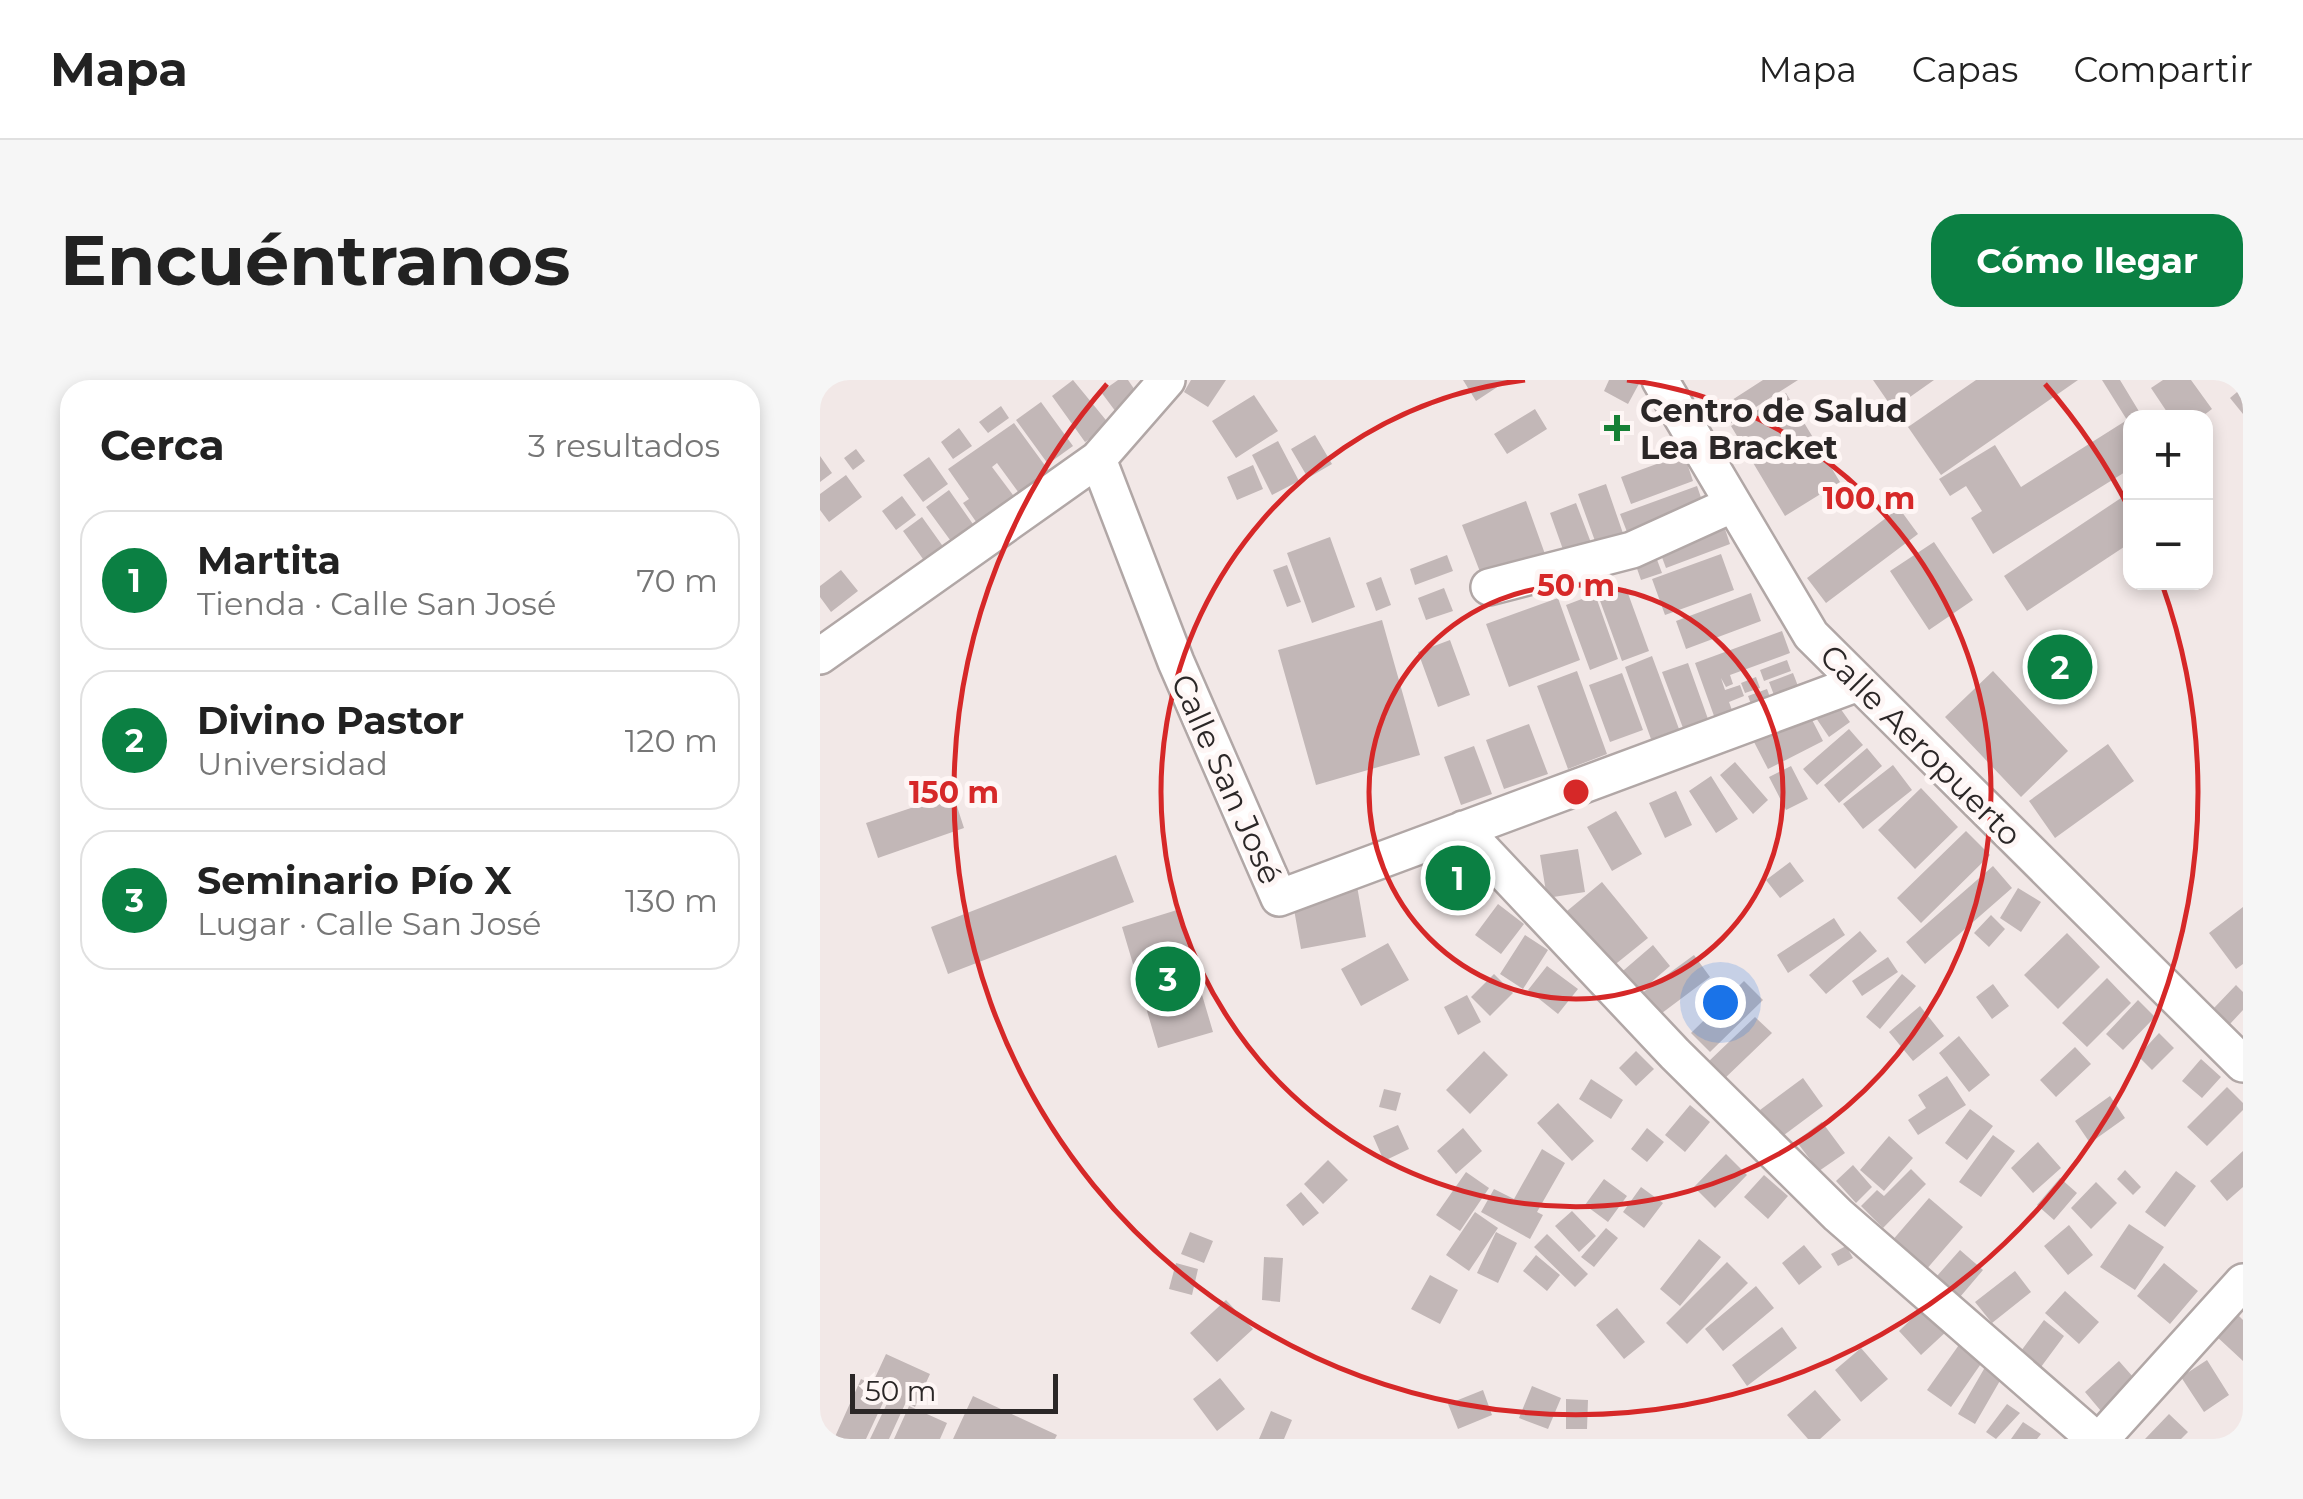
<!DOCTYPE html>
<html lang="es">
<head>
<meta charset="utf-8">
<style>
  :root { --surface:#fff; --page:#f6f6f6; --text:#222; --muted:#767676; --line:#e0e0e0; --accent:#0b8043 }
  body { margin:0; font-family:Montserrat,sans-serif; background:var(--page); color:var(--text) }
  .controls { position:absolute; right:30px; top:30px; display:grid; overflow:hidden; border-radius:20px; box-shadow:0 5px 15px #0003 }
  .controls button { width:90px; height:90px; display:grid; place-items:center; padding:0; border:0; border-bottom:2px solid var(--line); background:var(--surface); color:var(--text); font:50px sans-serif }
  .scale { position:absolute; left:30px; bottom:25px; width:208px; box-sizing:border-box; padding-left:10px; border:5px solid #2b2727; border-top:0; font-size:28px; line-height:35px; white-space:nowrap; color:#2b2727; -webkit-text-stroke:8px #fef6f5; paint-order:stroke }
  .you { position:absolute; left:900px; top:622px; width:35px; height:35px; margin:-25px; border:8px solid #fff; border-radius:50%; background:#1a73e8; box-shadow:0 0 0 15px #1a73e833 }
  .badge { display:grid; place-items:center; width:65px; height:65px; border-radius:50%; background:var(--accent); color:#fff; font-size:32px; font-weight:700 }
  .pin { position:absolute; translate:-50% -50%; border:5px solid #fff; box-shadow:0 2px 10px #0006 }
  .list { margin:0; padding:0; list-style:none }
  h2 { display:flex; justify-content:space-between; align-items:center; height:130px; margin:0; padding:0 40px; font-size:42px }
  h2 small { font-size:32px; font-weight:400; color:var(--muted) }
  .list li { display:grid; grid-template-columns:65px 1fr auto; gap:30px; align-items:center; box-sizing:border-box; height:140px; margin:0 20px 20px; padding:0 20px; border:2px solid var(--line); border-radius:30px }
  .list b { display:block; font-size:38px; white-space:nowrap }
  .list p { margin:0; font-size:32px; white-space:nowrap; color:var(--muted) }
  .list em { font-size:32px; font-style:normal; color:var(--muted) }
  .map { position:relative; flex:none; width:1423px; height:1059px; overflow:hidden; border-radius:30px }
  header { display:flex; align-items:center; gap:60px; box-sizing:border-box; height:140px; padding:0 50px; background:var(--surface); border-bottom:2px solid var(--line) }
  header strong { font-size:48px }
  nav { display:flex; gap:55px; margin-inline-start:auto; font-size:35px }
  .intro { display:flex; align-items:center; justify-content:space-between; box-sizing:border-box; height:240px; padding:0 60px }
  h1 { margin:0; font-size:70px }
  .button { padding:25px 45px; border-radius:30px; background:var(--accent); color:#fff; font-size:35px; font-weight:700 }
  main { display:flex; gap:60px; padding:0 60px }
  aside { flex:1; background:var(--surface); border-radius:30px; box-shadow:0 5px 15px #0003 }
  .map>svg:first-child { display:block }
  .building { fill:#c2b7b7 }
  .lines { fill:none; stroke-linecap:round; stroke-linejoin:round }
  .minor-casing { stroke:#b1a7a6; stroke-width:40 }
  .minor { stroke:#fff; stroke-width:35 }
  .ring { fill:none; stroke:#d62828; stroke-width:5 }
  .poi-dot { fill:#168036; stroke:#fef6f5; stroke-width:4 }
  .labels { text-anchor:middle; dominant-baseline:central; stroke-width:10; stroke-linejoin:round; paint-order:stroke }
  .poi-label { font-size:32px; font-weight:bold; fill:#2b2727; stroke:#fef6f5; text-anchor:start }
  .street-label { font-size:32px; fill:#2b2727; stroke:#fef6f5 }
  .centre { fill:#d62828; stroke:#fef6f5; stroke-width:5 }
  .ring-label { font-size:30px; text-anchor:middle; font-weight:bold; fill:#d62828; stroke:#fef6f5; stroke-width:10; stroke-linejoin:round; paint-order:stroke }
</style>
</head>
<body>
<header>
<strong>Mapa</strong>
<nav><a>Mapa</a><a>Capas</a><a>Compartir</a></nav>
</header>
<div class="intro"><h1>Encuéntranos</h1><a class="button">Cómo llegar</a></div>
<main>
<aside>
<h2>Cerca<small>3 resultados</small></h2>
<ul class="list">
<li><span class="badge">1</span><div><b>Martita</b><p>Tienda · Calle San José</p></div><em>70 m</em></li>
<li><span class="badge">2</span><div><b>Divino Pastor</b><p>Universidad</p></div><em>120 m</em></li>
<li><span class="badge">3</span><div><b>Seminario Pío X</b><p>Lugar · Calle San José</p></div><em>130 m</em></li>
</ul>
</aside>
<div class="map">
<svg width="1423" height="1059" viewBox="0 0 1423 1059">
  <rect width="100%" height="100%" fill="#f2e8e7"/>
  <path class="building" d="M0,0l11,6 -11,8z
    M253,0l37,45 -25,17 -33,-46z
    M298,0h10l11,16 -23,16 -15,-20z
    M371,0h35l-18,27 -24,-15z
    M643,0h45l-32,21z
    M789,0h32l-13,24 -24,-13z
    M943,0h35l-70,45 -10,-16z
    M1053,0h61l-41,29z
    M1156,0h102l-137,95 -33,-48z
    M1282,0h18l23,38h-13v51l-137,85 -22,-36 11,-7 -16,-25 -16,10 -11,-17 56,-34 26,42 106,-67z
    M1343,0h28l21,29 -12,9h-29l-20,-30z
    M1423,7v27l-13,-16z
    M966,13l54,89 -55,34 -54,-90z
    M434,15l24,36 -42,27 -24,-37z
    M221,22l32,44 -25,18 -32,-44z
    M181,26l8,12 -21,15 -9,-11z
    M715,29l12,20 -40,25 -13,-20z
    M194,43l35,48 -30,22 -22,-30 -5,4 24,32 -37,27 -16,-23 6,-4 -21,-30z
    M139,48l13,18 -19,13 -12,-17z
    M495,55l17,29 -24,14 -17,-29z
    M458,61l21,40 -27,14 -20,-40z
    M36,69l9,12 -12,9 -9,-12z
    M864,74l9,27 -62,23 -10,-27z
    M0,76l12,17 -12,9z
    M109,77l19,27 -25,18 -20,-27z
    M433,85l10,24 -26,11 -10,-23z
    M26,95l16,22 -33,25 -9,-12v-16z
    M786,104l20,58 -27,10 -21,-58z
    M877,106l8,23 -76,28 -9,-23z
    M129,110l26,37 -22,17 -27,-37z
    M1310,112v51l-103,68 -23,-35z
    M82,116l14,19 -20,15 -14,-19z
    M706,121l19,53 -63,23 -20,-52z
    M756,123l17,45 -27,10 -16,-45z
    M1079,128l19,26 -92,69 -19,-25z
    M102,137l25,35 -19,14 -25,-35z
    M902,140l8,24 -64,24 -9,-24z
    M510,157l25,70 -43,16 -25,-70z
    M1114,162l39,58 -44,30 -39,-59z
    M833,169l9,24 -21,7 -8,-23z
    M901,174l13,36 -69,25 -13,-36z
    M627,175l6,16 -38,14 -5,-16z
    M467,185l14,37 -14,5 -14,-37z
    M21,190l17,21 -27,21 -11,-15v-11z
    M561,197l10,28 -15,6 -10,-28z
    M624,208l9,23 -27,9 -8,-22z
    M806,208l23,63 -27,10 -23,-63z
    M931,213l10,28 -75,28 -10,-28z
    M775,214l23,65 -28,11 -24,-65z
    M738,218l22,62 -71,27 -23,-63z
    M562,240l38,135 -104,30 -38,-135z
    M962,251l8,22 -60,22 3,9 -7,3 -5,-9 4,12 15,-5 4,11 -15,6 7,19 -18,6 -23,-64z
    M630,260l20,55 -32,12 -20,-55z
    M832,276l27,73 -28,10 -26,-72z
    M967,280l4,11 -27,10 -4,-11z
    M868,283l20,56 -25,9 -21,-56z
    M757,291l30,83 -39,15 -31,-83z
    M1173,291l75,80 -47,46 -76,-80z
    M802,293l21,57 -33,12 -21,-57z
    M973,293l8,21 -24,9 -8,-21z
    M936,297l4,11 -15,5 -4,-10z
    M947,309l7,19 -19,7 -7,-19z
    M1015,321l15,21 -21,15 -15,-22z
    M989,334l14,27 -55,28 -14,-27z
    M709,344l19,50 -44,15 -18,-49z
    M1029,349l14,16 -46,40 -14,-16z
    M1288,364l26,37 -79,57 -26,-37z
    M654,366l18,48 -31,11 -17,-48z
    M1047,368l15,18 -43,37 -15,-18z
    M915,382l33,38 -15,14 -33,-39z
    M1073,385l19,25 -49,39 -20,-25z
    M971,386l17,33 -22,11 -17,-33z
    M891,396l27,43 -22,14 -27,-42z
    M1101,408l37,39 -43,42 -37,-39z
    M856,411l16,34 -27,13 -16,-35z
    M133,414l11,34 -86,30 -12,-35z
    M796,431l26,43 -30,17 -25,-44z
    M1146,451l24,24 -69,68 -24,-25z
    M647,468l12,33 -46,16 -11,-33z
    M758,469l7,43 -38,6 -7,-43z
    M296,475l18,47 -186,72 -17,-47z
    M970,482l14,19 -24,17 -14,-18z
    M1173,486l19,22 -87,76 -19,-22z
    M782,502l46,56 -41,33 -46,-55z
    M537,506l9,51 -65,12 -9,-51z
    M1198,508l23,14 -20,30 -21,-14z
    M678,524l26,20 -23,30 -26,-19z
    M1423,527v57l-7,5 -27,-36z
    M357,530l36,122 -55,16 -36,-121z
    M1171,535l14,14 -16,18 -15,-14z
    M1014,538l11,17 -57,38 -11,-18z
    M1040,551l17,20 -51,43 -17,-19z
    M1247,553l33,34 -42,42 -34,-34z
    M705,555l23,15 -25,39 -23,-15z
    M568,563l21,37 -48,26 -20,-37z
    M833,565l17,21 -36,31 -17,-21z
    M874,575l16,22 -52,39 -16,-23z
    M1068,577l10,15 -36,24 -10,-15z
    M727,586l31,23 -20,25 -30,-24z
    M674,594l19,19 -23,23 -19,-19z
    M1082,594l14,12 -36,43 -14,-12z
    M1287,598l24,25 -44,44 -25,-24z
    M924,601l19,19 -53,52 -19,-19z
    M1173,604l16,22 -17,13 -16,-22z
    M1416,605l7,7v18l-13,14 -16,-16z
    M647,615l14,27 -23,13 -14,-28z
    M1318,620l17,17 -32,33 -17,-16z
    M1100,626l24,30 -31,25 -24,-29z
    M935,637l17,16 -49,47 -16,-17z
    M1339,653l15,15 -22,22 -14,-14z
    M1139,656l31,39 -21,17 -30,-39z
    M1255,667l16,17 -35,33 -16,-17z
    M664,671l24,24 -38,39 -24,-24z
    M816,671l18,18 -18,17 -17,-18z
    M1381,679l20,18 -19,21 -20,-17z
    M1127,696l19,29 -48,30 -10,-15 18,-12 -8,-13z
    M983,698l20,28 -43,32 -20,-28z
    M771,699l32,21 -12,19 -32,-20z
    M1407,707l16,16v7l-36,36 -20,-19z
    M564,709l17,4 -5,18 -17,-4z
    M1290,716l15,22 -35,25 -15,-22z
    M738,723l36,38 -22,20 -35,-38z
    M870,725l20,17 -25,30 -20,-17z
    M1150,729l23,17 -26,34 -22,-17z
    M1002,742l23,31 -26,18 -23,-30z
    M578,745l11,24 -25,12 -11,-25z
    M643,748l19,23 -26,23 -19,-23z
    M827,748l17,14 -17,20 -16,-13z
    M1173,755l22,16 -34,46 -22,-15z
    M1069,756l24,22 -29,33 -24,-21z
    M1218,762l23,26 -28,25 -22,-25z
    M722,769l23,14 -28,49 6,3 -13,24 -49,-27 13,-23 20,10z
    M1423,771v36l-16,14 -17,-20z
    M906,774l21,21 -32,33 -21,-21z
    M508,780l20,20 -25,24 -19,-20z
    M1033,785l19,22 -16,16 -20,-22z
    M1091,789l15,15 -43,44 -22,-22 16,-16 7,6z
    M1305,790l16,17 -8,8 -16,-16z
    M1356,791l20,15 -31,41 -20,-15z
    M646,792l23,16 -29,43 -24,-16z
    M944,795l24,21 -20,23 -24,-22z
    M1240,798l17,15 -23,27 -17,-15z
    M784,799l23,17 -19,26 -23,-17z
    M1276,802l21,21 -26,26 -20,-21z
    M821,807l22,16 -19,25 -21,-16z
    M481,812l18,21 -16,13 -17,-21z
    M1109,818l34,29 -38,44 -34,-29z
    M752,831l24,25 -17,16 -24,-26z
    M655,832l23,16 -29,43 -23,-16z
    M1309,844l35,23 -29,43 -35,-23z
    M1249,845l24,30 -25,20 -24,-29z
    M786,848l12,10 -24,29 -13,-10z
    M370,852l23,9 -9,22 -23,-9z
    M676,852l21,11 -19,40 -21,-10z
    M727,854l41,40 -13,13 -41,-40z
    M879,859l22,18 -41,49 -20,-17z
    M984,865l18,22 -23,18 -17,-22z
    M1026,866l7,12 -15,8 -7,-12z
    M1140,870l23,20 -23,27 -23,-21z
    M716,875l24,20 -13,16 -24,-20z
    M444,877l19,1 -3,44 -18,-2z
    M907,882l21,21 -61,61 -21,-21z
    M356,883l22,6 -6,26 -23,-6z
    M1344,883l34,28 -28,33 -33,-28z
    M1195,891l16,21 -39,31 -17,-21z
    M610,895l28,15 -18,34 -29,-15z
    M936,906l18,22 -51,43 -18,-22z
    M1245,911l34,31 -20,22 -34,-31z
    M406,920l27,29 -36,33 -27,-29z
    M1105,926l23,24 -27,25 -22,-24z
    M797,928l28,34 -21,17 -28,-34z
    M1415,932l8,8v41l-28,-26z
    M1224,940l20,16 -23,31 -20,-16z
    M962,947l15,21 -50,38 -15,-21z
    M1141,962l24,16 -34,49 -24,-17z
    M1041,968l27,31 -27,23 -26,-32z
    M66,974l44,20 -15,33 -9,-5 -17,37h-19l24,-50 -20,-9z
    M1387,980l22,35 -25,17 -23,-35z
    M1299,981l22,25 -35,31 -21,-25z
    M1168,982l17,10 -30,52 -17,-10z
    M400,998l25,31 -28,22 -24,-32z
    M41,999l27,13 -22,47h-32z
    M712,1006l29,12 -13,31 -29,-11z
    M663,1010l9,25 -34,14 -10,-25z
    M995,1010l26,30 -21,19h-12l-21,-24z
    M153,1016l84,39 -2,4h-102z
    M746,1019l22,1 -1,29h-21z
    M1187,1024l13,9 -24,26 -10,-7z
    M89,1026l38,17 -7,16h-46z
    M451,1031l21,9 -8,19h-25z
    M1349,1034l19,18 -7,7h-36z
    M1203,1042l18,12 -4,5h-26z"/>
  <g class="lines">
    <defs>
      <path id="minor" d="M840,0l151,255 432,429
        M278,79l69,-79
        M669,207l143,-37 99,-45
        M0,276l278,-197 78,203 103,236 579,-215
        M643,449l212,225 163,161 257,224
        M1281,1059l142,-157"/>
    </defs>
    <use href="#minor" class="minor-casing"/>
    <use href="#minor" class="minor"/>
  </g>
  <g class="ring">
    <circle cx="756" cy="412" r="207"/>
    <path d="M807 0A415 415 0 1 1 705 0"/>
    <path d="M1225 4A622 622 0 0 1 1310 130M1342 204A622 622 0 1 1 287 4"/>
  </g>
  <path class="poi-dot" d="M792 33h10v10h10v10h-10v10h-10v-10h-10v-10h10z"/>
  <g class="labels">
    <g class="poi-label">
      <text x="820" y="30">Centro de Salud<tspan x="820" dy="37">Lea Bracket</tspan></text>
    </g>
    <g class="street-label">
      <text transform="translate(1101 365) rotate(45)">Calle Aeropuerto</text>
      <text transform="translate(407 399) rotate(66)">Calle San José</text>
    </g>
  </g>
  <circle cx="756" cy="412" r="15" class="centre"/>
  <g class="ring-label">
    <text x="1049" y="129">100 m</text>
    <text x="756" y="216">50 m</text>
    <text x="134" y="423">150 m</text>
  </g>
</svg>
<div class="controls">
<button>+</button>
<button>−</button>
</div>
<div class="scale">50 m</div>
<div class="you"></div>
<div class="pin badge" style="left:638px;top:498px">1</div>
<div class="pin badge" style="left:1240px;top:287px">2</div>
<div class="pin badge" style="left:348px;top:599px">3</div>
</div>
</main>
</body>
</html>
